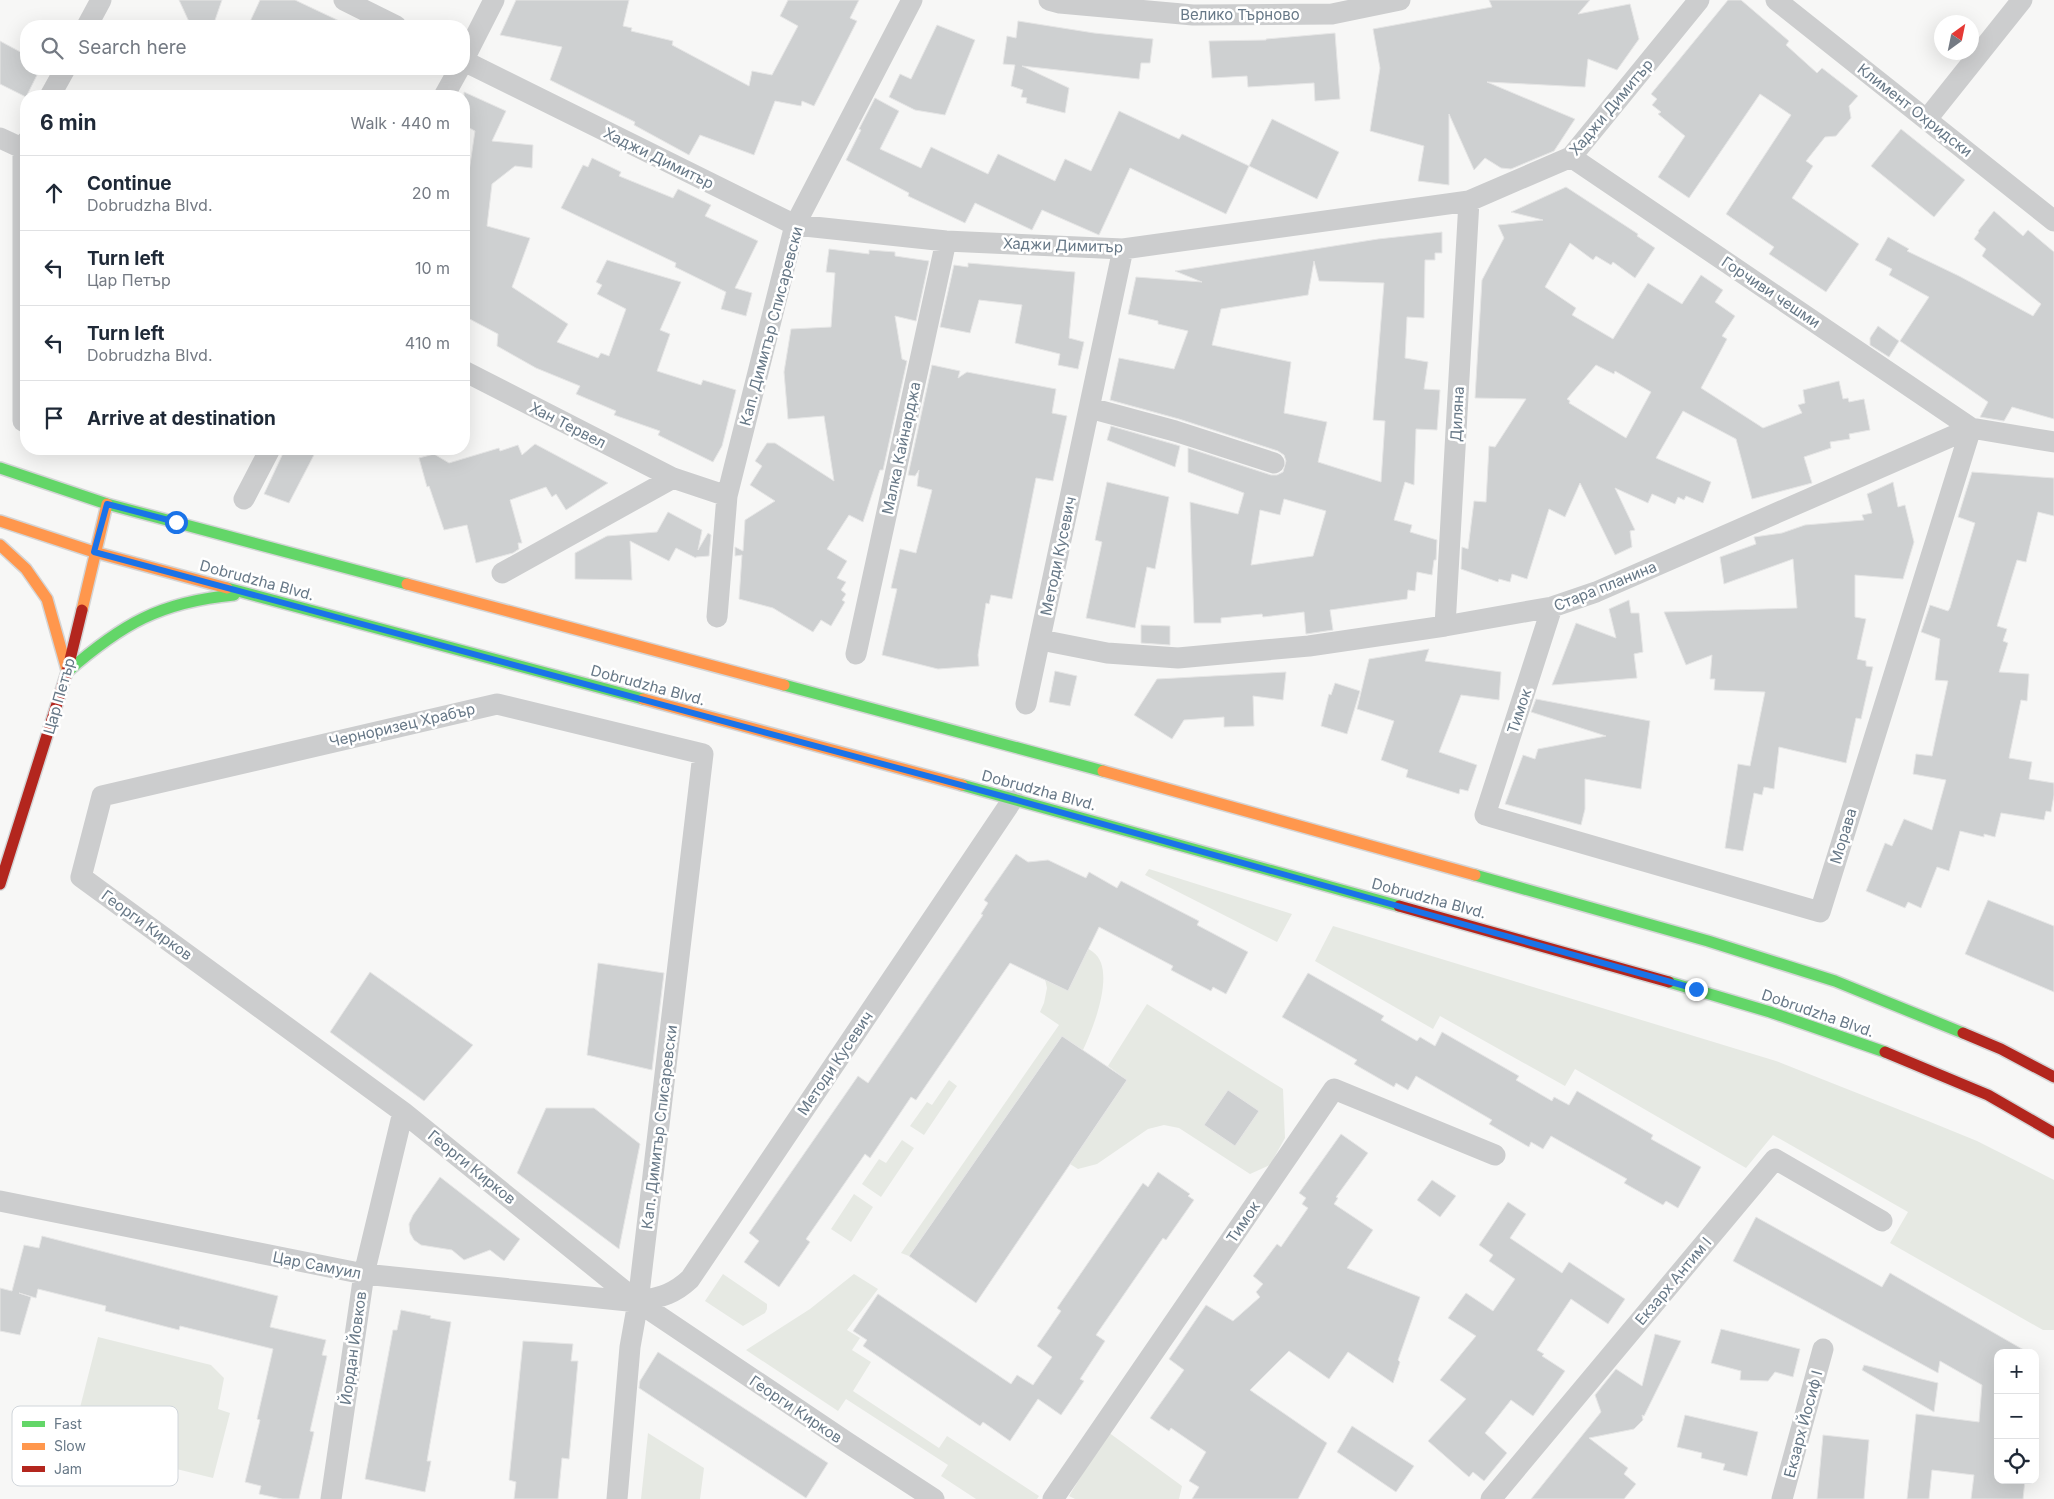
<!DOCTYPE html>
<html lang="en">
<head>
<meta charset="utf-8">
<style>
  :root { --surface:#fff; --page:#f2f2f3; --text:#1f2937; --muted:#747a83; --line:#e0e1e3 }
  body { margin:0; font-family:Inter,sans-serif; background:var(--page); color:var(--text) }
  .controls { position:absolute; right:15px; bottom:15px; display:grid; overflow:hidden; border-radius:10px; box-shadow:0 5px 20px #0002 }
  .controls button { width:45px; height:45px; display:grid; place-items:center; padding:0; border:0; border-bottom:1px solid var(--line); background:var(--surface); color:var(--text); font:25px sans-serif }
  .compass { position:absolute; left:1934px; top:15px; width:45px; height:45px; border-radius:50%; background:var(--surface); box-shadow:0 5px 20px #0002; rotate:33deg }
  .stop { position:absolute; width:15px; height:15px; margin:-11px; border:4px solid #1a73e8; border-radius:50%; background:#fff }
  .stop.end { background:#1a73e8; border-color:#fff; box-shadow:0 1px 5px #0008 }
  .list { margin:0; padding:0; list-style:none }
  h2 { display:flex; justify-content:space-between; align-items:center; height:65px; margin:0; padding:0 20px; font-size:21px }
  h2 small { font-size:16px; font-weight:400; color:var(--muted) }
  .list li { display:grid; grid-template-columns:32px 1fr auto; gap:15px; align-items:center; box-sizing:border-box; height:75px; padding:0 20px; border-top:1px solid var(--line) }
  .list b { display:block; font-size:19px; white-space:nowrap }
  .list p { margin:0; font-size:16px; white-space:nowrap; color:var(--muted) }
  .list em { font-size:16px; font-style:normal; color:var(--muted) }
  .icon { flex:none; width:28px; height:28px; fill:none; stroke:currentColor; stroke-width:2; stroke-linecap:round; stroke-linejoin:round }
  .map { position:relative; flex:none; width:2054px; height:1499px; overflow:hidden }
  .search { position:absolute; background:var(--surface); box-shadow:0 5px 20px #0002; left:20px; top:20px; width:450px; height:55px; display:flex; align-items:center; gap:12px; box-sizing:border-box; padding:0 18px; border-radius:20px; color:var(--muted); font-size:19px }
  .panel { position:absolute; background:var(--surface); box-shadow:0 5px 20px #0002; left:20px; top:90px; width:450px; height:365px; border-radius:20px }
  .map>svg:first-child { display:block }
  .green { fill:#e6e9e3 }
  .building { fill:#ced0d1; stroke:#e6e6e6; fill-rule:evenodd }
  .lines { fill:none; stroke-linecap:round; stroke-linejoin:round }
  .fast-casing { stroke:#d4d5d6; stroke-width:14 }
  .slow-casing { stroke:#d4d5d6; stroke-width:14 }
  .jam-casing { stroke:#d4d5d6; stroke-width:14 }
  .street { stroke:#cccdce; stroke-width:21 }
  .fast { stroke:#63d668; stroke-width:11 }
  .slow { stroke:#ff974d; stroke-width:11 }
  .jam { stroke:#b3261e; stroke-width:11 }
  .route { stroke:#1a73e8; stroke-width:6 }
  .labels { text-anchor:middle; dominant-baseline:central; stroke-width:5; stroke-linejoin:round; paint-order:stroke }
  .street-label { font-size:15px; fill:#677887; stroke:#fff }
  .key { fill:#fff; stroke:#d1d6db; stroke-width:1 }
  .key-label { font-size:14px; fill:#677887 }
</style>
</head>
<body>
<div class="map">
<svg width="2054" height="1499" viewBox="0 0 2054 1499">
  <rect width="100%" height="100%" fill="#f7f7f6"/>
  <path class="green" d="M1149,869l143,45 -15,28 -132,-67z
    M1333,926l443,135 152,60 49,20 77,39v150h-11l-153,-87 18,-31 -135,-77 -27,33 -171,-99 -10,17 -125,-70 -7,13 -118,-68z
    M1059,934c11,6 24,10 34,18 24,17 0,77 -10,98l-21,-14 -153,220 -8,-3 158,-228 -19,-13 4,-9 3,-15 -2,-9z
    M1147,1004l136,85 2,49 -15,27 -20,9 -71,-46 -15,-3 -16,4 -51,35 -19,5 -8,-5 57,-84 -19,-14z
    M949,1080l8,6 -33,49 -14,-9 17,-24 5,3z
    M902,1140l12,8 -33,49 -19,-13 17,-25 7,4z
    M854,1194l19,13 -22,35 -20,-13z
    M723,1274l44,30v5l-2,4 -22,13 -38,-25z
    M854,1274l24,15 -31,41 13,8 -8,12 19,12 -18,29 86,57 8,-12 92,60 -2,3h-61l-35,-23 7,-11 -102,-66 -8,12 -92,-61 64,-41z
    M98,1337l113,28 13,13 -6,31 12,4 -17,65 -142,-35z
    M1108,1432l74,54 -3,13h-104l-6,-3z
    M648,1433l56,35 -4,31h-59z"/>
  <path class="building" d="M179,0h43l-9,26h-22z
    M260,0h35l55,26h-102z
    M516,0h113l-6,26 9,2 -1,3 42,10 -1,4 77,41 3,-15 20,4 26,-49 -18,-10 8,-16h71l-9,18 7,3 -43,85 -12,-5 -1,5 -26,-5 -21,54 -54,-20 -11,20 -55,-30 1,-3 -85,-42 12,-33 -62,-12z
    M1489,0h101l-12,14 52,-10 9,35 -22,31 -29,-11 -3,28 -98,-5 88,37 -21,32 -43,18 -10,-1 -16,-10 -11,12 -25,-56v71l-31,-4 6,-35 -54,-15 10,-63 -7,-39 119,-22z
    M1728,0h13l48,41 -3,4 31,28 5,-5 36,28 -9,10 2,12 -15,18 -11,1 -19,24 7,5 -21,32 67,46 -33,48 -57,-38 5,-7 -48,-33 65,-99 -31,-21 -71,104 -31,-21 27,-41 -27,-22 3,-2 -9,-7 5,-6 -6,-5z
    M1018,21l76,12 59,6 -3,24h-9l-2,16 -117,-13 47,22 -4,25 -39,-10 1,-5 -6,-1 2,-7 -12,-4 4,-21 -12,-1 4,-28 9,2z
    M937,25l38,15 -30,75 -30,-5 -26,-13 11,-23 11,5z
    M1335,33l5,66 -25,2 -1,-18 -66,4 -1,-11 -35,2 -3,-37 57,-1v-1z
    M0,41l26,14v14h14l-14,28 -26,-13z
    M464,92l42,19 -14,30 41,4 -1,23 -17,-2 -23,18 -5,42 43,12 -18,49 56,37 -11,18 41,16 3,-5 8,3 17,-47 -29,-15 5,-9 -6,-3 11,-22 74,22 -21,48 10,4 -13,37 44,14 2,-5 33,10 -14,56 -9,16 -55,-27 2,-4 -46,-16 2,-4 -40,-17 4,-8 -44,-18 -39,-22 1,-12 -34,-18v-132l3,1 8,-54 -11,-6z
    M875,98l24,13 -19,38 41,19 10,-21 57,27 10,-20 57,27 10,-22 26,12 28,-60 60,28 3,-5 67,32 -23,48 -96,-46 -31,67 -57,-25 -10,20 -57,-27 -10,20 -57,-27 1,-3 -63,-33 15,-30 -2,-1z
    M1272,119l67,33 -22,47 -68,-33z
    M1901,129l64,51 -31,37 -63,-51z
    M592,158l29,14 -2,4 54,22 5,-9 33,16 -6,11 53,25 -23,47 17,5 -6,23 -25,-7 5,-17 -51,-25 1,-4 -115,-55 22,-43 5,2z
    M1566,187l72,47 -1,2 18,12 -20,30 -22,-16 -2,3 -15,-9 -3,4 -23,-17 -25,44 31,21 -4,7 41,24 35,-56 34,21 19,-29 22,15 -8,12 20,14 -13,20 5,3 -26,49 62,40 39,-15 -4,-8 7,-2 -2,-13 36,-9 4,18 5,-1 1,4 15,-3 6,31 -21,4 1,5 -20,3 1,6 -27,9 8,26 -60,16 -16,-60 -53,-28 -27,47 55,24 -8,21 -17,-7 -2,4 -6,-3 -3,7 -23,-10 -4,9 -33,-15 20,42 -5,1 2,16 -17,8 -35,-72 -15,34 -16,-8 -22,70 -15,-5 -2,8 -11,-3 -1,3 -37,-13 1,-22 6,2 6,-48 12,1 3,-56 6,1 31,-48 -51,-1 7,-118 22,-42 -6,-13 45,-5 -32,-8zM1596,365l18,9 1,-3 36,21 -25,46 -57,-35 1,-2 -3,-2z
    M1994,211l29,25 5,-6 26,22v167l-42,-12 -8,14 -24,-4 8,-15 -88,-61 29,-44 -40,-22 3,-6 -17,-9 13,-23 21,12 -2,2 52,25 74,40 8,-12 -59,-48 4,-7 -12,-10 5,-7 -1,-1z
    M1442,232v21h-7v7h-10l-1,58 -17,-1 -2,41 23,4 -4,27 16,1 -3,40 -21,-1 -2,56 -9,-3 -11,38 18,5 -2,7 27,8 -1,20h-2l-2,15 -15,-3 -2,19 -7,-1 -1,9 -77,11 3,20 -27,4 -2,-22 -41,5 -1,-3 -41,4v5h-27l-4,-121 48,12 6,-21 -56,-21v-24l83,27h6l6,-3 3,-11 -2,-6 -6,-4 -99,-32 -69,-19 9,-42 55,11 14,-38 -30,-7v-3l-30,-7 8,-37 66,5 -27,-11 203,-32zM1314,261l5,20 65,2 -11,137 12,1 -4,61 -63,-20 9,-40 -43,-9 7,-51 -79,-17 9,-36 87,-14zM1284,499l42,12 -13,45 -62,9 9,-55 20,5z
    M829,249l40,5v-4l26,2v4l34,5 -13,60 -21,-5 7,43 5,2 -24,109h-3l-17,52 -14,-7 -22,34 20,12 -10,17 9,4 -5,8 5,4 -4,6 3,2 -14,24 -10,-6 -8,12 -40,-24 -34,-9 3,-44 -7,1v-9l8,4 2,-31 30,-19 -25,-16 12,-19 -7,-5 12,-18h8l59,38 -10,-65 -36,3 -4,-47 7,-43 40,-2 4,-54 -9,-1z
    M968,263l107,9 -6,66 15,4 -6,27 -20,-4 2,-11 -45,-11 7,-38 -43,-5 -9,33 -30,-6 14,-62 14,2z
    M1878,326l21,15 -10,16 -19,-12v-7z
    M932,365l28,6 -2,7 9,-6 89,17 -4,24 15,3 -14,65 -17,-3 -24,121 -21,-4 -2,9 -3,-1 -8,52 1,11 -41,3 -56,-14 15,-66 -6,-1 9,-39 16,4 16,-63 -15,-4 2,-16 -4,6 -7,-1z
    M1111,426l69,20 -5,21 -68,-27z
    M535,444l73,39 -42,27 -10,-16 -4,3 -6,-10 -36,13 12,43h-4l1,6 -6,4 -37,10 -9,-38 -23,5 -15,-44 -2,1 -8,-29 15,-4 15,9 50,-15 1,3 18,-6 4,10z
    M285,449h32l-28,54 -25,-9z
    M1972,472l82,6v38l-16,-4 -12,50 -9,-2 -20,66 10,3 -4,12 5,2 -9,29 30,2 -2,27 -6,-1 -12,58 23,4 -3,17 25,4v12l-3,17 -5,-1 -2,9 -43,-7 -6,24 -11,-3v3l-24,-6 -11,40 -12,-4 -16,41 -13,-6 -3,6 -39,-17 19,-48 7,3 12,-27 28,11 14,-50 -33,-6 3,-20 16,2 16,-75 -13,-1 5,-41 -19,-7 9,-27 18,6 2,-3 25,-85 -17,-6z
    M1107,482l62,15 -14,72 -8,-2 -12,61 -49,-10 16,-76 -7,-2z
    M1893,482l5,25 7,-2 9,37 -11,37 -48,-4v42l11,2 -9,40 9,2v5l7,1 -12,52 -5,-1 -10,45 -67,-16 -5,42 -10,-2 -2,8 -8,-2 -11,58 -18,-3 13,-84 12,2 15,-74 -51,-2 1,-11h-5l2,-24 -26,10 -22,-53 133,-4 -4,-49 -69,25 -4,-27 36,-13 -2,-7 28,-4 23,-8 59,-5 -2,-5 10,-2 -5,-19z
    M668,512l34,18 -4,20 10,-17 3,2 -2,21 -13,1v1l-20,-10 -7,13 -39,-20 2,39 -57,-1v-26l32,-17 50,-4z
    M1629,600l2,13h8l4,39 -9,2 3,24 -85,7 24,-62 40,15 -7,-29z
    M1141,625l29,1v19l-29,-2z
    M1429,649l-4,12 76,11 -2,28 -38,-5 -22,57 38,13 -9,26 -8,-2 -1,5 -53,-17 2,-7 -27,-10 13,-39 -37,-12 12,-50z
    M1055,671l22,5 -7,30 -21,-4z
    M1286,672l-3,28 -30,-4 1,30 -30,1v-10l-40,3 -12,19 -38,-24 23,-36z
    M1335,683l25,8 -13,43 -26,-8 8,-32 2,1z
    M1536,699l114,22 -9,68 -56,-10v30l-4,16 -76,-21 18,-49 12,4 3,-10 68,-13 -75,-24z
    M1016,854l12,8 20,-2 38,18 3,-6 28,16 4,-7 78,40 -2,4 51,27 -22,42 -13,-7 -2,4 -40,-21 2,-4 -74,-39 -31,64 -58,-28 -94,137 -5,-3 -41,61 -5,-4 -59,85 4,3 -31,45 -35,-25 15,-21 -10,-8 109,-157 10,7 115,-168 -2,-1 7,-11 -4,-3z
    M1988,900l66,26v66l-89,-38z
    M598,963l66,10 -12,97 -65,-15z
    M370,972l103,73 -49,56 -94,-69z
    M1308,973l76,43 -3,4 36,21 3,-4 15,9 7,-14 77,44 -3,4 36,21 2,-4 15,8 8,-14 76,44 -2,4 50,28 -23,41 -12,-7 -3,4 -39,-22 3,-4 -76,-43 -8,13 -12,-7 -2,5 -40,-23 3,-4 -76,-44 -8,14 -12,-7 -2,4 -40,-23 3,-4 -75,-43z
    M1062,1036l65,44 -151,223 -67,-47z
    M1228,1090l31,21 -24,35 -31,-21z
    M546,1108h48l46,36 -21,105 -102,-76z
    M1341,1134l27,19 -32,44 2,1 -4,6 39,26 -26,38 73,29 -22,63 2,2 -7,21 -45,-31 -19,27 -40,-28 -39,39 77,53 -29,56h-106l7,-12 -10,-6 17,-29 -35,-24 -2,3 -19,-13 34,-48 -15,-11 37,-54 27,16 27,-24 -4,-5 7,-8 -10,-8 24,-32 4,3 27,-39 -6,-4 4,-6 -7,-5z
    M1158,1172l32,22 -2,2 6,4 -28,40 -3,-2 -67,97 9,6 -25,38 4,2 -23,34 -23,-16 -28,42 -27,-19 -3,4 -117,-80 4,-6 -14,-9 25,-37 133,90 6,-9 16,10 19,-28 -15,-11 24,-35 -4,-3 86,-125 5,4z
    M440,1177l80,62 -16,22 -14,-11 -26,10 -12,-10 -31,-5 -7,-5 -4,-7 -1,-9 4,-9z
    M1432,1180l24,16 -16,21 -23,-17z
    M1508,1202l18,12 -16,24 52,35 7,-11 56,37 -17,25 -37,-25 -34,51 7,4 -2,2 23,15 -32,45 -22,-16 -26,33 22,20 -23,28 -11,-9 -4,5 -41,-36 38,-42 -26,-19 36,-44 -28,-18 18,-25 27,18 22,-32 -26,-18 4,-6 -14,-10z
    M1756,1217l126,70 8,-14 139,80h-31v127h27l-2,19h-52l3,-24 -42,-5 -3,29h-22l9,-85 63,8 3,-37 -42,-24 -2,12 -205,-112z
    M42,1236l236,60 -8,31 56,13 -4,15 5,1 -17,75 4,1 -15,67h-17l-23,-5 2,-8 -16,-4 15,-62 -3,-1 16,-70 -93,-23 -1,4 -74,-19 1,-5 -68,-17 -2,9 -17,-5 12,4 -11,38 -20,-4v-43l12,3 12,-46 15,3z
    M401,1310l30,6 -1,2 21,4 -24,139h4l-6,31 -60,-13 28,-149h4z
    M1721,1329l79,20 -7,28 -18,-5 -7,9 -28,-1 1,-9 -30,-8z
    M1655,1334l26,7 -37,75 -2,-1 1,5 -9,9 -45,9 39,30 -4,6 12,10 -12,15h-93l70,-87 -6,-17 21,-26 26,17z
    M523,1341l50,3 -2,17h7l-9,98 -7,-1 -4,41h-44l2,-17 -7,-2z
    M658,1352l170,111 -22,35 -167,-110 1,-7z
    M1864,1365l74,18 -4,29 -72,-42z
    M1685,1415l73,17 -11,44 -24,-6 2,-6 -24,-6 1,-5 -25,-6z
    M1352,1426l62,40 -18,26 -59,-40z
    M1823,1435l46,5 -5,59h-47z"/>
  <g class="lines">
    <defs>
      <path id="fast" d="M0,468l107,36 300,80
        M227,588l416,111
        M67,672c55,-48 93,-70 167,-77
        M784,685l319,86
        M962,785l437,121
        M1475,875l233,66 127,40 128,52
        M1669,982l101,30 115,40"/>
      <path id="slow" d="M0,521l94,31 133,36
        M0,545l26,24 21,30 20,71
        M407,584l377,101
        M82,610l25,-106
        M643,699l319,86
        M1103,771l372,104"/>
      <path id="jam" d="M0,884l67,-212 15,-62
        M1399,906l270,76
        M1963,1033l38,16 53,28
        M1885,1052l103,43 66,38"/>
    </defs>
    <use href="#fast" class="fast-casing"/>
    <use href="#slow" class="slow-casing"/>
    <use href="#jam" class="jam-casing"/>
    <path class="street" d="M344,0l52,26
      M1049,0l11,3 133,12 139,-1 68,-14
      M1776,0l278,221
      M87,26l14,-26
      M464,59l30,-59
      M464,61l331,164 151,16 177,8 346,-48 102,-44 128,-157
      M50,96l15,-27
      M444,96l15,-27
      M1927,119l95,-119
      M0,138l26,12
      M464,371l209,107 54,18
      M1090,408l85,23 99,32
      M23,421v-272l3,-7
      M244,499l26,-50
      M502,573l171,-95
      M1552,607l-67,208 335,97 151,-484 -400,-271
      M717,617l10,-121 68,-271 117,-225
      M1445,626l24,-425
      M1041,640l66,13 71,5 131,-12 136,-20 107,-19 44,-15 375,-164 83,14
      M856,654l90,-413
      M1026,704l97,-455
      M0,1201l364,73 274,28c22,-5 35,-7 52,-23l323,-480
      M331,1499l33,-225 39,-162
      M617,1499l13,-152 8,-45 65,-548 -206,-50 -395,92 -21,81 322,235 235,190 210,141 86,56
      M1053,1499l281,-410 161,66
      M1491,1499l284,-340 107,62
      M1782,1499l41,-150"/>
    <use href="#fast" class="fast"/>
    <use href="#slow" class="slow"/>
    <use href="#jam" class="jam"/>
  </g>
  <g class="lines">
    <path class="route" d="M176,522l-69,-18 -13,48 919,247 683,190"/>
  </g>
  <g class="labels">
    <g class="street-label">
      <text x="1240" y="14">Велико Търново</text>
      <text transform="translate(1611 107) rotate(-50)">Хаджи Димитър</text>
      <text transform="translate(1915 110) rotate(38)">Климент Охридски</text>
      <text transform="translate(659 158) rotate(26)">Хаджи Димитър</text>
      <text transform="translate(1063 245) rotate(2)">Хаджи Димитър</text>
      <text transform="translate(1771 292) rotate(34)">Горчиви чешми</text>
      <text transform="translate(771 326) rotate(-75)">Кап. Димитър Списаревски</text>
      <text transform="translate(1457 414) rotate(-87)">Диляна</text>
      <text transform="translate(568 425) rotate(27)">Хан Тервел</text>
      <text transform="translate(901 448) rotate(-78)">Малка Кайнарджа</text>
      <text transform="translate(1058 556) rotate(-78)">Методи Кусевич</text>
      <text transform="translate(257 580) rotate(15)">Dobrudzha Blvd.</text>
      <text transform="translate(1605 586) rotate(-22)">Стара планина</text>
      <text transform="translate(648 685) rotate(15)">Dobrudzha Blvd.</text>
      <text transform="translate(59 696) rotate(-74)">Цар Петър</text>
      <text transform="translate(1519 711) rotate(-72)">Тимок</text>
      <text transform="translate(402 725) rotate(-13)">Черноризец Храбър</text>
      <text transform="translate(1039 790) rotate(15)">Dobrudzha Blvd.</text>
      <text transform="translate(1843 836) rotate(-73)">Морава</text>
      <text transform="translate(1429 898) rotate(15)">Dobrudzha Blvd.</text>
      <text transform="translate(147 925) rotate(36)">Георги Кирков</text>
      <text transform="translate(1818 1013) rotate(19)">Dobrudzha Blvd.</text>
      <text transform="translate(835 1063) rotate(-56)">Методи Кусевич</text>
      <text transform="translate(659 1127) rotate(-83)">Кап. Димитър Списаревски</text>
      <text transform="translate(472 1167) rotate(39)">Георги Кирков</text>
      <text transform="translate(1243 1222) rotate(-56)">Тимок</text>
      <text transform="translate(317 1265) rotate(11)">Цар Самуил</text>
      <text transform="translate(1673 1281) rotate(-50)">Екзарх Антим I</text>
      <text transform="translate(353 1348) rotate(-82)">Йордан Йовков</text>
      <text transform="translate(796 1409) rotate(34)">Георги Кирков</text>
      <text transform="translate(1803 1424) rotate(-75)">Екзарх Йосиф I</text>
    </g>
  </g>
  <rect x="12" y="1406" width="166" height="80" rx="8" class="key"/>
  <rect x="22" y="1421" width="23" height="6" fill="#63d668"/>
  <rect x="22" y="1443" width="23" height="7" fill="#ff974d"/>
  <rect x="22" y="1466" width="23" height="6" fill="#b3261e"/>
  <g class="key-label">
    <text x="54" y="1429">Fast</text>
    <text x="54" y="1451">Slow</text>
    <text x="54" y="1474">Jam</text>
  </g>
</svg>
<div class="controls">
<button>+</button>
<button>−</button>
<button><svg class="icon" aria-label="locate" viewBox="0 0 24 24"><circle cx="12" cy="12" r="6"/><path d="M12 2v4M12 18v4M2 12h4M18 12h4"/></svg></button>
</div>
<svg class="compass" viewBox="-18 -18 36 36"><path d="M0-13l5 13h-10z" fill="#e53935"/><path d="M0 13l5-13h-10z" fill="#747a83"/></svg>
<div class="stop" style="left:176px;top:522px"></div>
<div class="stop end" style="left:1696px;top:989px"></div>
<div class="search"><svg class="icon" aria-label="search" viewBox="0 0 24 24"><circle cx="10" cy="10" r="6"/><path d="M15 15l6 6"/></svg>Search here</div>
<section class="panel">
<h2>6 min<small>Walk · 440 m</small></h2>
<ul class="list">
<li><svg class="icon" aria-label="ahead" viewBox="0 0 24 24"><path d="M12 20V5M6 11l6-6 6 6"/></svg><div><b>Continue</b><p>Dobrudzha Blvd.</p></div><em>20 m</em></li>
<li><svg class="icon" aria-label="left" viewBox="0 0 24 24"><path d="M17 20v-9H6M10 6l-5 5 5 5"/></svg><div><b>Turn left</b><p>Цар Петър</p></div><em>10 m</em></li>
<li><svg class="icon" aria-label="left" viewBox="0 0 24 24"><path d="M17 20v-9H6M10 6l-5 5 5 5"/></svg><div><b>Turn left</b><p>Dobrudzha Blvd.</p></div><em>410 m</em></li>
<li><svg class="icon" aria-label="arrive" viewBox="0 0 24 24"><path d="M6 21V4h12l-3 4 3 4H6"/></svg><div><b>Arrive at destination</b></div></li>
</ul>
</section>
</div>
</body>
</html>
